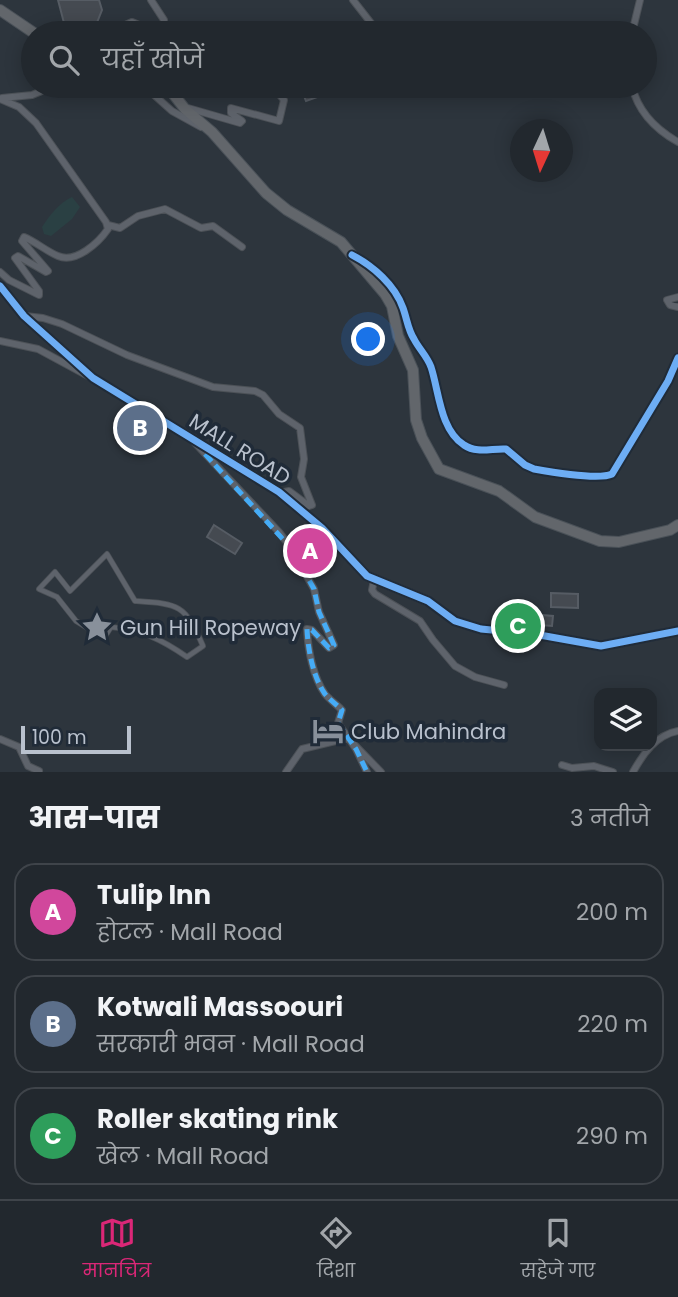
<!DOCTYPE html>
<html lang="hi">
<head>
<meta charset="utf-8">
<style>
  :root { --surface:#22282e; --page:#2a3036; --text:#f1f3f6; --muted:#a2a6aa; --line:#3f444a; --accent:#db2777 }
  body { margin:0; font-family:Poppins,"Noto Sans Devanagari",sans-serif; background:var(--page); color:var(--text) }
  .controls { position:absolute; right:21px; bottom:21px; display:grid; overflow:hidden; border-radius:14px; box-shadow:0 4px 18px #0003 }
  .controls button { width:63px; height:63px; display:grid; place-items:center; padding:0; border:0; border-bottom:2px solid var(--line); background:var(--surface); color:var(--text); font:35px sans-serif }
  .compass { position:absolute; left:510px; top:119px; width:63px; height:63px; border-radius:50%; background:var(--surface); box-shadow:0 4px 18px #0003; rotate:184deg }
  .scale { position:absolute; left:21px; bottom:18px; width:110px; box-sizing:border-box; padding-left:7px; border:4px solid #b9c1cd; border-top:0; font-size:19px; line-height:24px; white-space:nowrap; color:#b9c1cd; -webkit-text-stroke:5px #202b38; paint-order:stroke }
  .you { position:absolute; left:369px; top:340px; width:24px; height:24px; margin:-18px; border:5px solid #fff; border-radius:50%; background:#1a73e8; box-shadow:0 0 0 10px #1a73e833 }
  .badge { display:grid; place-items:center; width:46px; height:46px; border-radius:50%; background:var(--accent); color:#fff; font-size:23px; font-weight:700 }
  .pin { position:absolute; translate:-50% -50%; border:4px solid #fff; box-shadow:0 2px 7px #0006 }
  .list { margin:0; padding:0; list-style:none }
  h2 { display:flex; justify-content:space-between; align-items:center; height:91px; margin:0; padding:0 28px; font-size:30px }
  h2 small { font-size:23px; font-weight:400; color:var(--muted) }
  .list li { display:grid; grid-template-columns:46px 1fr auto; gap:21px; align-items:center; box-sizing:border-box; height:98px; margin:0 14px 14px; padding:0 14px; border:2px solid var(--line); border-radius:21px }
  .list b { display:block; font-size:26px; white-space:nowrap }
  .list p { margin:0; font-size:23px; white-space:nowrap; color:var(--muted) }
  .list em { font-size:23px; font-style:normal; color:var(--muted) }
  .icon { flex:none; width:38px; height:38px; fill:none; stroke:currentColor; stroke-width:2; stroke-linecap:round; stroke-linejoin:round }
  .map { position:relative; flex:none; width:678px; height:772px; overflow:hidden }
  .search { position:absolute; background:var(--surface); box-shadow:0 4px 18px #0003; left:21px; right:21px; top:21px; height:77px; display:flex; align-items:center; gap:18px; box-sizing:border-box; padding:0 24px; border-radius:38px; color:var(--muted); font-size:26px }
  .sheet { height:427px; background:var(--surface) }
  nav { display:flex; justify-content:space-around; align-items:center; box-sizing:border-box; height:98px; border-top:2px solid var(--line); background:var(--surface); font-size:19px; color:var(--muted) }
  nav a { display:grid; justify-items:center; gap:4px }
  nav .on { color:var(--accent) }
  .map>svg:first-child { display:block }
  .green { fill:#2a4043 }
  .building { fill:#454a51; stroke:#565c64; stroke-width:2 }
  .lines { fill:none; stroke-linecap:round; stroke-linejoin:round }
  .pedestrian-casing { stroke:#4c5157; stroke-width:6 }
  .minor-casing { stroke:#4c5157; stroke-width:8 }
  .tertiary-casing { stroke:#4c5157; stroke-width:10 }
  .trunk-casing { stroke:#4a5158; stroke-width:12 }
  .pedestrian { stroke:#5e636b; stroke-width:4.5 }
  .minor { stroke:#5e636b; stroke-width:6 }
  .tertiary { stroke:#5e636b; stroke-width:8 }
  .trunk { stroke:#62666b; stroke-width:10 }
  .quiet { stroke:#46acf6; stroke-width:5; stroke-dasharray:10 5; stroke-linecap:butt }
  .cycleway-casing { stroke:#202b38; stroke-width:11 }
  .cycleway { stroke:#6dadf4; stroke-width:7 }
  .labels { text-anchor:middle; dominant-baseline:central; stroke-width:7; stroke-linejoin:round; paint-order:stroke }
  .street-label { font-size:21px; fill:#b9c1cd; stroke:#202b38 }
  .poi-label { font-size:21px; fill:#b9c1cd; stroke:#202b38; text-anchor:start }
</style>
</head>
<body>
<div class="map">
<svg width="678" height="772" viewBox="0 0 678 772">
  <rect width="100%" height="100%" fill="#2d353d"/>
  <path class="green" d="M72,197l8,10 -8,12 -21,17 -7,-2 -2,-7c8,-12 17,-24 30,-30z"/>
  <path class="building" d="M58,0h41l3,10 -8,20 -30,-7z
    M300,86h26l3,7 -23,8z
    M214,525l28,18 -7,11 -28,-17z
    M551,593l27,1v14l-27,-1z
    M530,614l23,2 -1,10 -23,-2z"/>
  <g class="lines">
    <defs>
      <path id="pedestrian" d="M107,554l28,47c44,3 50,3 68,45l-16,11c-26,-18 -45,-27 -76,-30l-7,11 -28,-17 -19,-24 -18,-8 16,-17 15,19z"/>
      <path id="minor" d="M151,0l13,20 -3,13
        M353,0l18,23
        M57,33l14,-4 28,4
        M108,33l24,-11 7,3 9,8
        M632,33l8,-33
        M144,86l28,25 29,16
        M282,86h7
        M632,86c6,26 23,43 46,56
        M2,98l30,-3 22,-9
        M0,99l19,8 17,16 70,99 2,7c-9,13 -32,35 -50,27 -12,-5 -22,-14 -34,-19l-2,4 26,30 -2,1 -28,-16 -3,2 24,33v4l-30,-15 -9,-8
        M188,108l52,15 2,-2 -11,-8v-5l48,13 5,-21 -12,-14
        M108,225l12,3 18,-12 27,-7 36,19 12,-2 29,21
        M359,259c17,10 36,28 43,47 5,11 6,24 13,35 5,10 13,16 16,27 8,24 10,63 33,78 13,8 28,2 42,3l19,16 9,4c17,3 65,11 78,5l56,-93 10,-23
        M678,297l-11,3 3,5 8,2
        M25,316l18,2 19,6 65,31 86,32 42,4 8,4 16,19 21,14 4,31 -3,18 11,28 -3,1 -20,-15 -9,2
        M0,341l38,8 50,27
        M195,443l84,89 12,16 23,41 5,23 15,33 -5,3 -17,-18 -5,-1c1,21 6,48 18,65 5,6 12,11 17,16l-4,13 18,26 11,23
        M374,580l-2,10 3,4 45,27 13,19 22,26 20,11 29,8
        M0,739l19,8 9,19 11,5
        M562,765l10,3 22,-2 19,6
        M286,772l16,-23 46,-11 33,34
        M633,772c10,-18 23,-37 45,-41"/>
      <path id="tertiary" d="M0,286l24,30 69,62 186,114 43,36 45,48 61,25 27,20 26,8 53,5 67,12 77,-15"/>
      <path id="trunk" d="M0,10l34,23
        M167,86l18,23 27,23 54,61 21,17 54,32 44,52 7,12 6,30 15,34 3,50 6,18 17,31 60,22 36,26 65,24 19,1 51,-12 8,-5"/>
    </defs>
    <use href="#pedestrian" class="pedestrian-casing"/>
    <use href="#minor" class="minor-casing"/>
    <use href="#tertiary" class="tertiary-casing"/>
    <use href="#trunk" class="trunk-casing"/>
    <use href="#pedestrian" class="pedestrian"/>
    <use href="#minor" class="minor"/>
    <use href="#tertiary" class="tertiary"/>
    <use href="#trunk" class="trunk"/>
    <path class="quiet" d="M205,454l86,94 23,41 5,23 15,33 -5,3 -17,-18 -5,-1c1,21 6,48 18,65 5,6 12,11 17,16l-4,13 18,26 11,23"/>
    <defs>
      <path id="cycleway" d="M352,255c21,11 43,30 51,53 4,11 5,22 11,31 5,10 13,17 17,28 8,24 9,63 33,78 13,9 28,3 42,4l19,16 9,4c17,3 65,11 78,5l56,-93 10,-23
        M0,286l24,30 69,62 186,114 43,36 45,48 61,25 27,20 26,8 53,5 67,12 77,-15"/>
    </defs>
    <use href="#cycleway" class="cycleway-casing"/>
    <use href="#cycleway" class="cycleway"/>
  </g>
  <defs>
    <symbol id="sight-bare" viewBox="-9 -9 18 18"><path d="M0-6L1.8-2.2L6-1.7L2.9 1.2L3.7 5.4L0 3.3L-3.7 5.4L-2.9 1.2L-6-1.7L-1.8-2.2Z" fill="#88909b" stroke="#202b38" stroke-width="2.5" paint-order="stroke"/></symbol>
    <symbol id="hotel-bare" viewBox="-9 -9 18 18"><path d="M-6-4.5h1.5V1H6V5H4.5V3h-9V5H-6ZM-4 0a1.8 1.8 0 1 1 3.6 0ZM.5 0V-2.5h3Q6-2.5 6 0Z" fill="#88909b" stroke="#202b38" stroke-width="2.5" paint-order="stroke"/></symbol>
  </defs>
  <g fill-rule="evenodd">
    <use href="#sight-bare" x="75" y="605" width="44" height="44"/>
    <use href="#hotel-bare" x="306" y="709" width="44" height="44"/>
  </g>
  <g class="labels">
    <g class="street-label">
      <text transform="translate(240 449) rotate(32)">MALL ROAD</text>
    </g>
    <g class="poi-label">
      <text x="120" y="627">Gun Hill Ropeway</text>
      <text x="351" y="731">Club Mahindra</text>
    </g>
  </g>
</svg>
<div class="controls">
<button><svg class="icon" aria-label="layers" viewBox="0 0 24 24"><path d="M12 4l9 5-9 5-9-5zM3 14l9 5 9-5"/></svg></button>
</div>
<svg class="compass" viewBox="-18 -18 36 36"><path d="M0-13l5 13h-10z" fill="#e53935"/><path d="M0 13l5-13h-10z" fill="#a2a6aa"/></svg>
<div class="scale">100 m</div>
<div class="you"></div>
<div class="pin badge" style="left:310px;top:551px;background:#d1479c">A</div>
<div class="pin badge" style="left:140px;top:428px;background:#5c6f8a">B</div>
<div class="pin badge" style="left:518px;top:626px;background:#2e9e5b">C</div>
<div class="search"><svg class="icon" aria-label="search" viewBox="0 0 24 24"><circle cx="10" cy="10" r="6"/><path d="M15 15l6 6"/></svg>यहाँ खोजें</div>
</div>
<section class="sheet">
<h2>आस-पास<small>3 नतीजे</small></h2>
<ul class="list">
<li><span class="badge" style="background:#d1479c">A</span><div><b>Tulip Inn</b><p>होटल · Mall Road</p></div><em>200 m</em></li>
<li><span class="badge" style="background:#5c6f8a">B</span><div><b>Kotwali Massoouri</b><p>सरकारी भवन · Mall Road</p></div><em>220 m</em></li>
<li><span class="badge" style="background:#2e9e5b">C</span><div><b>Roller skating rink</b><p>खेल · Mall Road</p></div><em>290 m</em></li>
</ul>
</section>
<nav>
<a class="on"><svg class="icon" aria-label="map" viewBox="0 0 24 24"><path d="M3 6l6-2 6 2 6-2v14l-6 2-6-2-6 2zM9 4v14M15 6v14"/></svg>मानचित्र</a>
<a><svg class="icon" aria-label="directions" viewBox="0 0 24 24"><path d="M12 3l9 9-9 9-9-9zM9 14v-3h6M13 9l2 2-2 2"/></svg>दिशा</a>
<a><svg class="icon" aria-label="saved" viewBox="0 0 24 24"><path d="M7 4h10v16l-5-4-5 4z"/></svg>सहेजे गए</a>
</nav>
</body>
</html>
